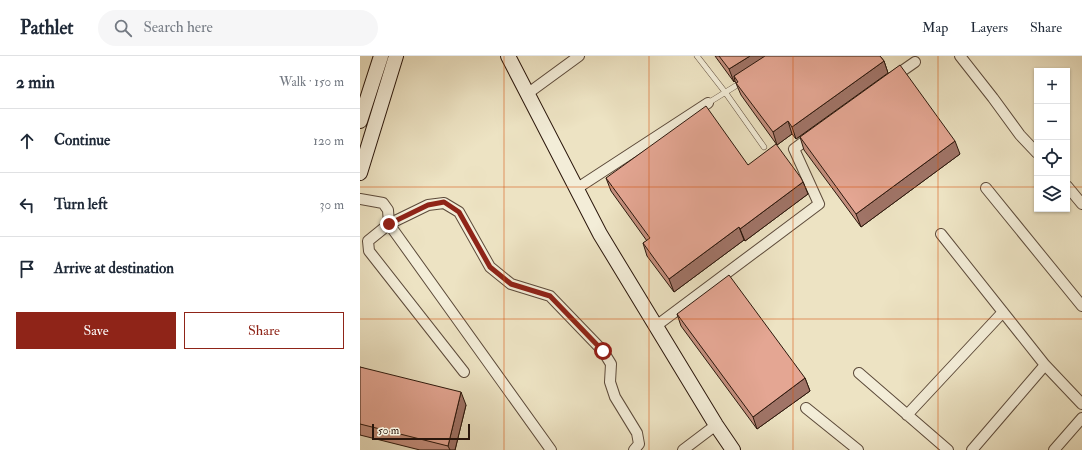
<!DOCTYPE html>
<html lang="en">
<head>
<meta charset="utf-8">
<style>
  :root { --surface:#fff; --page:#f6f6f7; --text:#1f2937; --muted:#747a83; --line:#e0e1e3; --accent:#8f2418 }
  body { margin:0; font-family:"IM FELL Double Pica",serif; background:var(--page); color:var(--text) }
  .controls { position:absolute; right:12px; top:12px; display:grid; overflow:hidden; border-radius:0px; box-shadow:0 1px 3px #0004 }
  .controls button { width:36px; height:36px; display:grid; place-items:center; padding:0; border:0; border-bottom:1px solid var(--line); background:var(--surface); color:var(--text); font:20px sans-serif }
  .scale { position:absolute; left:12px; bottom:10px; width:98px; box-sizing:border-box; padding-left:4px; border:2px solid #2b170c; border-top:0; font-size:11px; line-height:14px; white-space:nowrap; color:#2b170c; -webkit-text-stroke:3px #f3edd8; paint-order:stroke }
  .stop { position:absolute; width:12px; height:12px; margin:-9px; border:3px solid #8f2418; border-radius:50%; background:#fff }
  .stop.end { background:#8f2418; border-color:#fff; box-shadow:0 1px 4px #0008 }
  .list { margin:0; padding:0; list-style:none }
  h2 { display:flex; justify-content:space-between; align-items:center; height:52px; margin:0; padding:0 16px; font-size:17px }
  h2 small { font-size:13px; font-weight:400; color:var(--muted) }
  .list li { display:grid; grid-template-columns:26px 1fr auto; gap:12px; align-items:center; box-sizing:border-box; height:64px; padding:0 16px; border-top:1px solid var(--line) }
  .list b { display:block; font-size:15px; white-space:nowrap }
  .list em { font-size:13px; font-style:normal; color:var(--muted) }
  .actions { display:flex; gap:8px; padding:12px 16px }
  .actions a { flex:1; padding:9px 0; border:1px solid var(--accent); border-radius:0px; text-align:center; font-size:14px; color:var(--accent) }
  .actions .main { background:var(--accent); color:#fff }
  .icon { flex:none; width:22px; height:22px; fill:none; stroke:currentColor; stroke-width:2; stroke-linecap:round; stroke-linejoin:round }
  .map { position:relative; flex:none; width:722px; height:394px; overflow:hidden }
  header { display:flex; align-items:center; gap:24px; box-sizing:border-box; height:56px; padding:0 20px; background:var(--surface); border-bottom:1px solid var(--line) }
  header strong { font-size:19px }
  nav { display:flex; gap:22px; margin-inline-start:auto; font-size:14px }
  .search { width:280px; height:36px; background:var(--page); display:flex; align-items:center; gap:10px; box-sizing:border-box; padding:0 14px; border-radius:22px; color:var(--muted); font-size:15px }
  main { display:flex }
  aside { flex:1; background:var(--surface) }
  .map>svg:first-child { display:block }
  .lines { fill:none; stroke-linecap:round; stroke-linejoin:round }
  .lane-casing { stroke:#5c4a3a; stroke-width:6 }
  .street-casing { stroke:#5c4a3a; stroke-width:12 }
  .secondary-casing { stroke:#2b170c; stroke-width:16 }
  .lane { stroke:#f3edd8; stroke-width:5 }
  .street { stroke:#f3edd8; stroke-width:10 }
  .secondary { stroke:#f3edd8; stroke-width:14 }
  .wall { fill:#c48f7e; stroke:#2b170c }
  .shaded-wall { fill:#a07467; stroke:#2b170c }
  .building { fill:#e4a693; stroke:#2b170c }
  .route { stroke:#8f2418; stroke-width:5 }
  .grid { fill:none; stroke:#d5520c; stroke-width:1; stroke-opacity:0.55 }
</style>
</head>
<body>
<header>
<strong>Pathlet</strong>
<div class="search"><svg class="icon" aria-label="search" viewBox="0 0 24 24"><circle cx="10" cy="10" r="6"/><path d="M15 15l6 6"/></svg>Search here</div>
<nav><a>Map</a><a>Layers</a><a>Share</a></nav>
</header>
<main>
<aside>
<h2>2 min<small>Walk · 150 m</small></h2>
<ul class="list">
<li><svg class="icon" aria-label="ahead" viewBox="0 0 24 24"><path d="M12 20V5M6 11l6-6 6 6"/></svg><div><b>Continue</b></div><em>120 m</em></li>
<li><svg class="icon" aria-label="left" viewBox="0 0 24 24"><path d="M17 20v-9H6M10 6l-5 5 5 5"/></svg><div><b>Turn left</b></div><em>30 m</em></li>
<li><svg class="icon" aria-label="arrive" viewBox="0 0 24 24"><path d="M6 21V4h12l-3 4 3 4H6"/></svg><div><b>Arrive at destination</b></div></li>
</ul>
<div class="actions"><a class="main">Save</a><a>Share</a></div>
</aside>
<div class="map">
<svg width="722" height="394" viewBox="0 0 722 394">
  <rect width="100%" height="100%" fill="#ede3c3"/>
  <filter id="stains"><feTurbulence type="fractalNoise" baseFrequency=".005" numOctaves="4"/><feColorMatrix values="0 0 0 0 .2 0 0 0 0 .09 0 0 0 0 .02 0 0 0 .5 -.17"/></filter>
  <radialGradient id="worn" r=".72"><stop offset=".6" stop-color="#630" stop-opacity="0"/><stop offset="1" stop-color="#630" stop-opacity=".3"/></radialGradient>
  <g class="lines">
    <defs>
      <path id="lane" d="M337,0l28,36 39,55
        M348,47l34,-21"/>
      <path id="street" d="M600,0l33,42 27,37 17,18
        M532,22l23,-16
        M167,38l52,-38
        M707,130l15,18
        M626,132l96,118
        M216,133l132,-86
        M0,143l23,4 5,7 1,14 39,-19 16,-2 15,9 31,55 21,17 39,12 53,55 8,13 -1,18 5,15 22,36 2,11 -5,6
        M581,178l104,131 37,39
        M296,270l163,-122 -25,-55 19,-14
        M104,316l-95,-121 -1,-10 21,-17 162,226
        M499,317l89,77
        M446,352l52,42
        M547,359l96,-103
        M323,394l33,-25
        M612,394l73,-85
        M694,394l28,-32"/>
      <path id="secondary" d="M148,0l92,178 116,191 17,25
        M0,65l21,-65
        M0,117l36,-117"/>
    </defs>
    <use href="#lane" class="lane-casing"/>
    <use href="#street" class="street-casing"/>
    <use href="#secondary" class="secondary-casing"/>
    <use href="#lane" class="lane"/>
    <use href="#street" class="street"/>
    <use href="#secondary" class="secondary"/>
  </g>
  <path class="wall" d="M355,0h165l4,5 4,12 -92,66 -4,-5 -15,11 -36,-50 -6,-14 -1,1z
    M440,81l160,17 -99,73 -57,-77z
    M388,109l55,17 5,12 -63,47 -1,-1 -70,52 -27,-36 -4,-13 4,-2 -36,-50 -5,-13z
    M317,258l128,64 5,13 -53,38 -76,-103z
    M0,311l106,38 -11,45h-35l-60,-15z"/>
  <path class="shaded-wall" d="M390,0h24l-40,20 1,5 -1,1 -5,-13z
    M524,5l4,12 -92,66 -4,-12z
    M428,65l4,13 -15,11 -4,-13z
    M595,85l5,13 -99,73 -5,-13z
    M443,126l5,12 -63,47 -5,-12z
    M379,171l5,13 -70,52 -5,-13z
    M445,322l5,13 -53,38 -4,-12z
    M101,336l5,13 -11,45h-5l-2,-4z"/>
  <path class="building" d="M359,0h31l-21,13z
    M405,0h115l4,5 -92,66 -4,-6 -15,11 -37,-49 2,-1 -4,-6z
    M540,9l55,76 -99,73 -56,-77z
    M346,50l42,59 28,-21 25,34 2,4 -63,47 -1,-2 -70,52 -26,-36 7,-5 -44,-60z
    M369,219l76,103 -52,39 -76,-103z
    M0,311l101,25 -13,54 -88,-22z"/>
  <g class="lines">
    <path class="route" d="M29,168l39,-19 16,-3 15,10 31,55 21,17 39,12 53,55"/>
  </g>
  <path class="grid" d="M144,0v394M289,0v394M433,0v394M578,0v394M0,131h677M707,131h15M0,263h722"/>
  <rect width="100%" height="100%" filter="url(#stains)"/>
  <rect width="100%" height="100%" fill="url(#worn)"/>
</svg>
<div class="controls">
<button>+</button>
<button>−</button>
<button><svg class="icon" aria-label="locate" viewBox="0 0 24 24"><circle cx="12" cy="12" r="6"/><path d="M12 2v4M12 18v4M2 12h4M18 12h4"/></svg></button>
<button><svg class="icon" aria-label="layers" viewBox="0 0 24 24"><path d="M12 4l9 5-9 5-9-5zM3 14l9 5 9-5"/></svg></button>
</div>
<div class="scale">50 m</div>
<div class="stop" style="left:243px;top:295px"></div>
<div class="stop end" style="left:29px;top:168px"></div>
</div>
</main>
</body>
</html>
